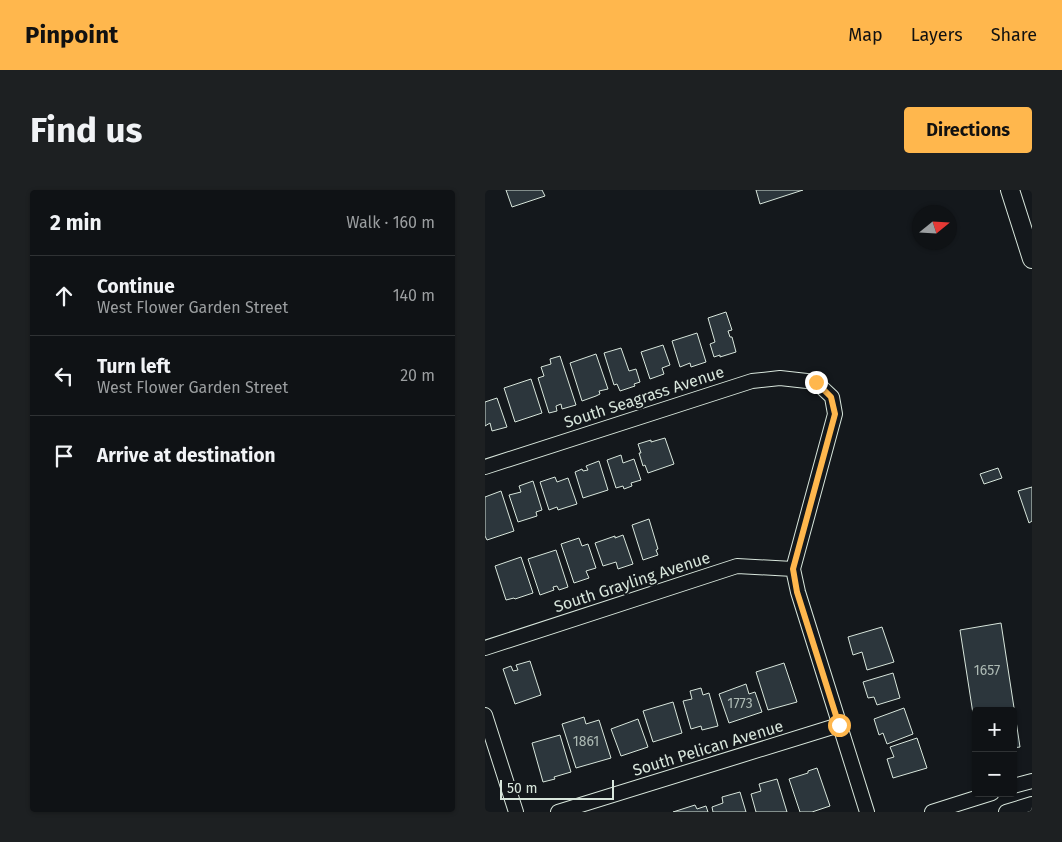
<!DOCTYPE html>
<html lang="en">
<head>
<meta charset="utf-8">
<style>
  :root { --surface:#0f1215; --page:#1d2022; --text:#f1f3f6; --muted:#9b9ea0; --line:#2f3234; --accent:#ffb74d }
  body { margin:0; font-family:"Fira Sans",sans-serif; background:var(--page); color:var(--text) }
  .controls { position:absolute; right:15px; bottom:15px; display:grid; overflow:hidden; border-radius:5px; box-shadow:0 1px 4px #0004 }
  .controls button { width:45px; height:45px; display:grid; place-items:center; padding:0; border:0; border-bottom:1px solid var(--line); background:var(--surface); color:var(--text); font:25px sans-serif }
  .compass { position:absolute; left:427px; top:15px; width:45px; height:45px; border-radius:50%; background:var(--surface); box-shadow:0 1px 4px #0004; rotate:72deg }
  .scale { position:absolute; left:15px; bottom:12px; width:114px; box-sizing:border-box; padding-left:5px; border:2px solid #d8e6dc; border-top:0; font-size:14px; line-height:18px; white-space:nowrap; color:#d8e6dc; -webkit-text-stroke:4px #14181c; paint-order:stroke }
  .stop { position:absolute; width:15px; height:15px; margin:-11px; border:4px solid #ffb74d; border-radius:50%; background:#fff }
  .stop.end { background:#ffb74d; border-color:#fff; box-shadow:0 1px 5px #0008 }
  .list { margin:0; padding:0; list-style:none }
  h2 { display:flex; justify-content:space-between; align-items:center; height:65px; margin:0; padding:0 20px; font-size:21px }
  h2 small { font-size:16px; font-weight:400; color:var(--muted) }
  .list li { display:grid; grid-template-columns:32px 1fr auto; gap:15px; align-items:center; box-sizing:border-box; height:80px; padding:0 20px; border-top:1px solid var(--line) }
  .list b { display:block; font-size:19px; white-space:nowrap }
  .list p { margin:0; font-size:16px; white-space:nowrap; color:var(--muted) }
  .list em { font-size:16px; font-style:normal; color:var(--muted) }
  .icon { flex:none; width:28px; height:28px; fill:none; stroke:currentColor; stroke-width:2; stroke-linecap:round; stroke-linejoin:round }
  .map { position:relative; flex:none; width:547px; height:622px; overflow:hidden; border-radius:5px }
  header { display:flex; align-items:center; gap:30px; box-sizing:border-box; height:70px; padding:0 25px; background:var(--accent); color:#111 }
  header strong { font-size:24px }
  nav { display:flex; gap:28px; margin-inline-start:auto; font-size:18px }
  .intro { display:flex; align-items:center; justify-content:space-between; box-sizing:border-box; height:120px; padding:0 30px }
  h1 { margin:0; font-size:35px }
  .button { padding:12px 22px; border-radius:5px; background:var(--accent); color:#111; font-size:18px; font-weight:700 }
  main { display:flex; gap:30px; padding:0 30px }
  aside { flex:1; background:var(--surface); border-radius:5px; box-shadow:0 1px 4px #0004 }
  .map>svg:first-child { display:block }
  .building { fill:#2c363c; stroke:#d8e6dc }
  .lines { fill:none; stroke-linecap:round; stroke-linejoin:round }
  .minor-casing { stroke:#d8e6dc; stroke-width:16 }
  .tertiary-casing { stroke:#d8e6dc; stroke-width:20 }
  .minor { stroke:#14181c; stroke-width:14 }
  .tertiary { stroke:#14181c; stroke-width:18 }
  .route { stroke:#ffb74d; stroke-width:6 }
  .labels { text-anchor:middle; dominant-baseline:central; stroke-width:4; stroke-linejoin:round; paint-order:stroke }
  .number-label { font-size:14px; fill:#adbab4 }
  .street-label { font-size:16px; fill:#d8e6dc; stroke:#14181c }
</style>
</head>
<body>
<header>
<strong>Pinpoint</strong>
<nav><a>Map</a><a>Layers</a><a>Share</a></nav>
</header>
<div class="intro"><h1>Find us</h1><a class="button">Directions</a></div>
<main>
<aside>
<h2>2 min<small>Walk · 160 m</small></h2>
<ul class="list">
<li><svg class="icon" aria-label="ahead" viewBox="0 0 24 24"><path d="M12 20V5M6 11l6-6 6 6"/></svg><div><b>Continue</b><p>West Flower Garden Street</p></div><em>140 m</em></li>
<li><svg class="icon" aria-label="left" viewBox="0 0 24 24"><path d="M17 20v-9H6M10 6l-5 5 5 5"/></svg><div><b>Turn left</b><p>West Flower Garden Street</p></div><em>20 m</em></li>
<li><svg class="icon" aria-label="arrive" viewBox="0 0 24 24"><path d="M6 21V4h12l-3 4 3 4H6"/></svg><div><b>Arrive at destination</b></div></li>
</ul>
</aside>
<div class="map">
<svg width="547" height="622" viewBox="0 0 547 622">
  <rect width="100%" height="100%" fill="#14181c"/>
  <path class="building" d="M21,0h36l3,6 -33,11z
    M271,0h47l-43,14z
    M241,122l6,18 -4,1 2,6h2l4,15 -16,5v-2l-6,2 -4,-13 5,-2 -7,-24z
    M212,143l9,29 -15,5 -1,-4 -10,4 -8,-26z
    M178,155l7,20 -8,3 2,6 -14,5 -9,-27z
    M136,158l8,23 7,-2 4,13 -6,2 1,2 -15,5 -3,-7 -3,1 -10,-32z
    M111,164l12,35 -9,2 1,3 -4,2 -14,5 -12,-38z
    M75,166l16,49 -14,4 -1,-5 -5,2 1,5 -8,2 -11,-35 6,-2 -3,-9 10,-3 -1,-5z
    M46,189l11,34 -27,9 -11,-34z
    M12,208l10,29 -15,4 -2,-8 -5,3v-24z
    M180,248l9,26 -26,9 -3,-8 -2,1 -4,-13h2l-3,-9 13,-4v2z
    M136,265l2,8 11,-4 7,21 -10,3 1,3 -8,3 -1,-3 -7,2 -9,-28z
    M114,271l9,29 -25,8 -8,-26 7,-3 1,2 5,-1 -2,-4z
    M513,278l4,10 -18,6 -4,-10z
    M70,287l2,5 11,-4 9,26 -19,6 -1,-3 -8,3 -9,-28z
    M48,291l9,29 -6,2 1,4 -19,6 -9,-27 12,-3 -2,-6z
    M547,297v34l-3,2 -11,-32z
    M16,301l13,40 -27,9 -2,-4v-39z
    M164,329l9,30 -2,1 2,5 -15,5 -11,-35z
    M138,345l10,29 -15,5 -2,-7 -13,4 -8,-23 20,-7v2z
    M94,348l3,8 6,-2 8,24 -10,3 3,7 -15,5 -13,-39z
    M71,360l12,37 -9,3 -2,-4 -4,1 1,3 -14,5 -12,-36z
    M36,367l12,36 -18,6 -1,-1 -8,2 -11,-34z
    M516,433l19,124 -7,1v-37h-37v22l-16,-103z
    M397,437l12,35 -27,8 -5,-18 -9,3 -5,-18z
    M45,471l11,34 -26,9 -12,-35 8,-3 2,5 5,-1 -2,-5z
    M299,473l13,39 -29,8 -12,-38z
    M408,483l7,25 -23,7 -3,-8 -6,1 -5,-16z
    M261,494l3,10 6,-2 7,20 -33,11 -10,-29z
    M216,498l2,7 6,-2 9,33 -16,4 -1,-4 -10,3 -8,-28 9,-2 -2,-8z
    M188,512l9,31 -29,9 -10,-31z
    M419,518l9,26 -26,10 -4,-11 -4,2 -5,-16z
    M99,527l2,7 13,-4 12,38 -35,10 -14,-44z
    M153,529l10,28 -27,9 -10,-27z
    M75,545l11,37 -17,5 1,2 -12,3 -11,-39z
    M432,548l10,30 -34,10 -6,-19 7,-2 -4,-10z
    M332,578l13,38 -18,6h-12l-11,-33 19,-6v-2z
    M292,589l10,33h-31l-5,-18 10,-3 -2,-7z
    M255,602l6,20h-33l-1,-5 11,-4 -1,-6z
    M210,615l2,4 9,-3 2,6h-35z"/>
  <g class="lines">
    <defs>
      <path id="minor" d="M0,277l267,-86 28,-3 36,4 16,15 3,17 -42,155 5,23 69,220
        M0,458l252,-82 56,3
        M0,525l31,97
        M528,596l19,-5
        M73,622l281,-87
        M447,622l60,-19
        M521,622l26,-8"/>
      <path id="tertiary" d="M525,0l22,69"/>
    </defs>
    <use href="#minor" class="minor-casing"/>
    <use href="#tertiary" class="tertiary-casing"/>
    <use href="#minor" class="minor"/>
    <use href="#tertiary" class="tertiary"/>
  </g>
  <g class="lines">
    <path class="route" d="M331,192l15,15 4,17 -42,155 4,23 42,133"/>
  </g>
  <g class="labels">
    <g class="number-label">
      <text x="502" y="480">1657</text>
      <text x="255" y="513">1773</text>
      <text x="101" y="551">1861</text>
    </g>
    <g class="street-label">
      <text transform="translate(159 207) rotate(-18)">South Seagrass Avenue</text>
      <text transform="translate(147 392) rotate(-18)">South Grayling Avenue</text>
      <text transform="translate(223 558) rotate(-17)">South Pelican Avenue</text>
    </g>
  </g>
</svg>
<div class="controls">
<button>+</button>
<button>−</button>
</div>
<svg class="compass" viewBox="-18 -18 36 36"><path d="M0-13l5 13h-10z" fill="#e53935"/><path d="M0 13l5-13h-10z" fill="#9b9ea0"/></svg>
<div class="scale">50 m</div>
<div class="stop" style="left:354px;top:535px"></div>
<div class="stop end" style="left:331px;top:192px"></div>
</div>
</main>
</body>
</html>
